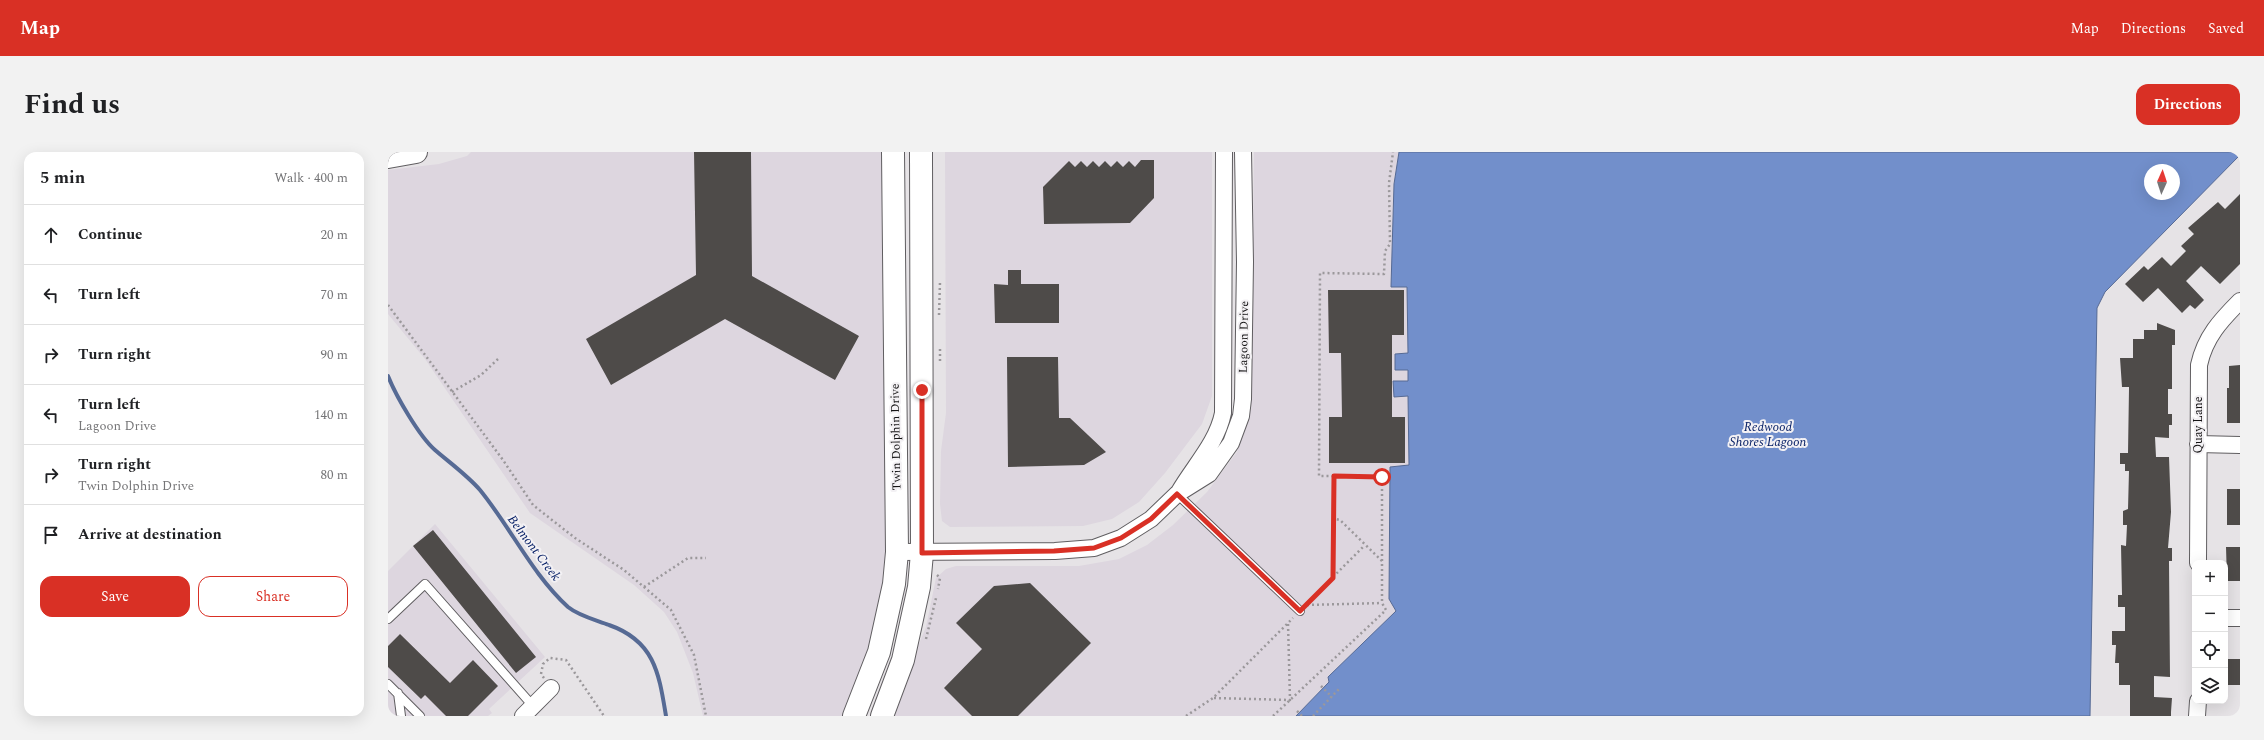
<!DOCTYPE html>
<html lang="en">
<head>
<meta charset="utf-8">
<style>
  :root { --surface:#fff; --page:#f2f2f2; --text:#202124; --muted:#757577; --line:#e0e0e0; --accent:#d93025 }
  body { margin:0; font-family:Spectral,serif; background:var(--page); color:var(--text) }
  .controls { position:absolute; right:12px; bottom:12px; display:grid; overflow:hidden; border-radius:8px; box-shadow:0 4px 16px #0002 }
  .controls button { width:36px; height:36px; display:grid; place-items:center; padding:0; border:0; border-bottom:1px solid var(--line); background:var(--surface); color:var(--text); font:20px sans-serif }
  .compass { position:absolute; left:1756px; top:12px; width:36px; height:36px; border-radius:50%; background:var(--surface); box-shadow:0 4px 16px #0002; rotate:3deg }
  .stop { position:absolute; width:12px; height:12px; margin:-9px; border:3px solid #d93025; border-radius:50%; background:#fff }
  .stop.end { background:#d93025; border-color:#fff; box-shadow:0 1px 4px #0008 }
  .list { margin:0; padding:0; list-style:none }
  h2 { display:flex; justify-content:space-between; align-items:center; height:52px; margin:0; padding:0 16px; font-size:17px }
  h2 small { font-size:13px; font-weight:400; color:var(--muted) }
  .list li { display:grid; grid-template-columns:26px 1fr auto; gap:12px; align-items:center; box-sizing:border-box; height:60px; padding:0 16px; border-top:1px solid var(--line) }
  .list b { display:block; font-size:15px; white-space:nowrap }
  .list p { margin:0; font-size:13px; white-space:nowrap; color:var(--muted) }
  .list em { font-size:13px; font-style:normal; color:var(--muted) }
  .actions { display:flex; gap:8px; padding:12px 16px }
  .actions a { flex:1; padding:9px 0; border:1px solid var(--accent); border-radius:12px; text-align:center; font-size:14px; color:var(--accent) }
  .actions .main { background:var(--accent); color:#fff }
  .icon { flex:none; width:22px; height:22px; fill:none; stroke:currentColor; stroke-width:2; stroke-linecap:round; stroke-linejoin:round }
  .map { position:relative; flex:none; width:1852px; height:564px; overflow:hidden; border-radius:12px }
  header { display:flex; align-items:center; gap:24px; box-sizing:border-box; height:56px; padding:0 20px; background:var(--accent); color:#fff }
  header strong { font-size:19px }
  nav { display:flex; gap:22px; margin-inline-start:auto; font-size:14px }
  .intro { display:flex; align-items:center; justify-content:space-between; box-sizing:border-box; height:96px; padding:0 24px }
  h1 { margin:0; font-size:28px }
  .button { padding:10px 18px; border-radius:12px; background:var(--accent); color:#fff; font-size:14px; font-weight:700 }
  main { display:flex; gap:24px; padding:0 24px }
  aside { flex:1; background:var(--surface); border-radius:12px; box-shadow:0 4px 16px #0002 }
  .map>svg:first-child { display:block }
  .built { fill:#ddd6df }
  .water { fill:#728fcb; stroke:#566a94; fill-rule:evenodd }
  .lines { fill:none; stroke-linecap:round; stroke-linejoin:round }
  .stream { stroke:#566a94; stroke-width:4 }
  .building { fill:#4e4b49 }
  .lane-casing { stroke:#605e61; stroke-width:10 }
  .street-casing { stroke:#605e61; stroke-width:18 }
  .secondary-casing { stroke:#605e61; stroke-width:24 }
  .path { stroke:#9b989b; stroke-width:2.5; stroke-dasharray:2 3; stroke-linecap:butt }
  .lane { stroke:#fff; stroke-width:8 }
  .street { stroke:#fff; stroke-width:16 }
  .secondary { stroke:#fff; stroke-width:22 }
  .route { stroke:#d93025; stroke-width:5 }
  .labels { text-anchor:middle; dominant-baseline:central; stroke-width:4; stroke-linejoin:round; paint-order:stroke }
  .street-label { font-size:12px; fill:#151415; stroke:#f3f1f4 }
  .water-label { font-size:13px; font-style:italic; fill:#072066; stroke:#f3f1f4 }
</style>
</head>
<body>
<header>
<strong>Map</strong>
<nav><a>Map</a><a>Directions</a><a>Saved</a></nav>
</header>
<div class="intro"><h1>Find us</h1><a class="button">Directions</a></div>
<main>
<aside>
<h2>5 min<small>Walk · 400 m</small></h2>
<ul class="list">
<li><svg class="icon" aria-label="ahead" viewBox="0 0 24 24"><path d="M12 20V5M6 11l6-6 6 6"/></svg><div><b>Continue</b></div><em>20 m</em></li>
<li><svg class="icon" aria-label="left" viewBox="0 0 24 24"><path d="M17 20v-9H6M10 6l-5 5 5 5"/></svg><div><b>Turn left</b></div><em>70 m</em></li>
<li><svg class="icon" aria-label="right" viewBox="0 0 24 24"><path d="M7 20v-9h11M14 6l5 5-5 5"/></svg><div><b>Turn right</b></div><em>90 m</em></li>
<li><svg class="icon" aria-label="left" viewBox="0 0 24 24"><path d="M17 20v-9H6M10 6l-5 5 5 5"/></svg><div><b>Turn left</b><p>Lagoon Drive</p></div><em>140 m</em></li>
<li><svg class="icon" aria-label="right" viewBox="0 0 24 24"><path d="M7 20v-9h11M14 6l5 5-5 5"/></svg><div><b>Turn right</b><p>Twin Dolphin Drive</p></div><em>80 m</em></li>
<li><svg class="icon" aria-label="arrive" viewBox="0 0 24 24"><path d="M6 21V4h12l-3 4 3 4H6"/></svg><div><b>Arrive at destination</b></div></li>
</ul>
<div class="actions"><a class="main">Save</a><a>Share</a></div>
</aside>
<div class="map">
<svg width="1852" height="564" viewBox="0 0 1852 564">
  <rect width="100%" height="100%" fill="#e6e3e6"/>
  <path class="built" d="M83,0h416l-4,117 6,52 1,189 -8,108 -35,98h-144l-10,-43 -16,-41 -13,-20 -30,-27 -104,-72 -105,-154 -37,-45v-144l51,-6 28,-8z
    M557,0h267v244l-10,28 -37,49 -26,29 -27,17 -29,7 -133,1 -8,-6 -2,-17 1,-53 5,-38z
    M866,0h145l-5,32 -3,103h16l1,66 -13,1 13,16v11h-14v16l14,-1 1,69 -19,3 6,143 -68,66 1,5 -33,34h-407l37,-89 10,-49 10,-9 10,-3h123l40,-7 28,-14 26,-20 34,-33 30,-40 14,-50z
    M47,372l110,133 -56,52 3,4 -4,3h-100v-145z"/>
  <path class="water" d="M1011,0h841v3l-135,137 -8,16 -7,408h-794l33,-34 -1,-5 68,-66 -7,-12 1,-132 19,-2 -1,-69 -14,1 -1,-16h15v-11h-13v-16l13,-1 -1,-66h-16l3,-103zM1762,18h24v24h-24z"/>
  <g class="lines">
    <path class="stream" d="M0,224c8,20 31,60 47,74 15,13 32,25 45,40 31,38 52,84 88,117 11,9 28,13 41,18 46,16 50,49 57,91"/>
  </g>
  <path class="building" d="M306,0h57l1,124 107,60 -24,44 -110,-61 -114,66 -25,-46 110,-64z
    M753,8h13v38l-24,25 -86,1 -1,-37 26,-26 6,6 6,-6 6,6 6,-6 6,6 6,-6 6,6 6,-6 6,6 6,-6 6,6z
    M1852,42v70l-20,20 -19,-18 -15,15 18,19 -9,9 -5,-4 -8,8 -24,-25 -15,14 -18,-18 19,-18 4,4 14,-13 9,9 15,-15 -5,-5 13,-12 -6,-6 30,-26 7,7z
    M620,118h13v14h38v39h-64l-1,-39 14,1z
    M940,138h76v45h-12v82h13v46h-76v-46h13l-1,-64h-12z
    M1769,171l18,7v15h-3v44h-4v25h4v11h-3v13l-14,-1 1,20h13l2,55 -3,36h4v13h-3l1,116 -16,-1v21l18,1 -1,14v4h-41v-31h-11v-22h-4l1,-18h-4v-14h13v-24h-7v-12h4l-1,-50 5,1 1,-21h-4v-14l5,-2 1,-38h-4v-7h-5v-11h8l1,-64v-2h-7l-2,-29h13v-19h11v-9h13z
    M619,205h51l1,61h11l36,34 -22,13 -76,2z
    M1852,213v58h-13v-35h2v-22z
    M1839,337h13v36h-13z
    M45,378l103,127 -20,16 -103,-127z
    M1838,395h14v34h-13z
    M642,431l61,60 -73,73h-46l-28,-28 38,-39 -26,-26 38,-37z
    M12,482l50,49 23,-23 25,26 -30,30h-22l-21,-21 -4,4 -33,-32v-21z
    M1837,507h15v26h-15z"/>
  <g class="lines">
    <defs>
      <path id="lane" d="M789,342l123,117
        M0,467l37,-35 108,122
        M0,532l32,32
        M10,541l3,23"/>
      <path id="street" d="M1810,292l42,1
        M791,340c15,-26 38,-49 44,-79l1,-261
        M509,400l158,-1 39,-3 27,-10 30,-19 26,-25 32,-20 22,-31 10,-27 2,-17 2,-137 -2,-110
        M1810,411l1,-198c6,-28 22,-45 41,-64
        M1837,466h15
        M135,564l28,-28
        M1809,564l1,-15"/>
      <path id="secondary" d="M0,5l28,-5
        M466,564l25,-64 15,-68 3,-32 -4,-400
        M494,564l21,-56 16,-73 3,-34 -1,-401"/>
    </defs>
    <use href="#lane" class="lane-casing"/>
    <use href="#street" class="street-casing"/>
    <use href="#secondary" class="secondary-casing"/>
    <path class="path" d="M0,153l115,155 30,45 42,33 49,32 47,40 23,45 12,61
      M551,163l1,-33
      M552,197v13
      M64,240l29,-17 17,-16
      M944,366l8,2 42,41
      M549,423l3,3 -2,11
      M945,425l31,-31
      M256,435l44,-29h18
      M918,452l27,-26 1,-102h-15l1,-203 64,1 1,-23 5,-7 -1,-61 4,-31
      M919,453l75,-2
      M538,487l10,-41
      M156,526l-3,-4 2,-10 7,-6 16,2 38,56
      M933,534l11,11
      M826,546l76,2 -2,-77
      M909,559l5,5
      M798,564l27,-18 80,-80
      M885,564l113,-106 -4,-7v-126l-48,-1
      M925,564l26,-27"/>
    <use href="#lane" class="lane"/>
    <use href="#street" class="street"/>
    <use href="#secondary" class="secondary"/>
  </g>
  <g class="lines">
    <path class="route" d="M534,238v163l132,-2 40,-3 27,-10 30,-19 26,-25 123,117 33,-33 1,-102 48,1"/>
  </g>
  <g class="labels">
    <g class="street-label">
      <text transform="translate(856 185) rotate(-89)">Lagoon Drive</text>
      <text transform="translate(1810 273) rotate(-90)">Quay Lane</text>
      <text transform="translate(508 285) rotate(-91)">Twin Dolphin Drive</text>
    </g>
    <g class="water-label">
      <text x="1380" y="275">Redwood<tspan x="1380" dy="15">Shores Lagoon</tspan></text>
      <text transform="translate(146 396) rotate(53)">Belmont Creek</text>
    </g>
  </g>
</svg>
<div class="controls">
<button>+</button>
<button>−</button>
<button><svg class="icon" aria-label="locate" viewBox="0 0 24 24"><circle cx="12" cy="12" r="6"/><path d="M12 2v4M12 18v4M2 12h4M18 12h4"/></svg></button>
<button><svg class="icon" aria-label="layers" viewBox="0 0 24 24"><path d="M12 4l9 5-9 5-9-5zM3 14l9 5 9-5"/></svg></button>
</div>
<svg class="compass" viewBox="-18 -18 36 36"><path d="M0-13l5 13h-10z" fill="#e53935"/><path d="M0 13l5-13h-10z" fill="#757577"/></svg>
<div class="stop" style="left:994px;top:325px"></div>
<div class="stop end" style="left:534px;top:238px"></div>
</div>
</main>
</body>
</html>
